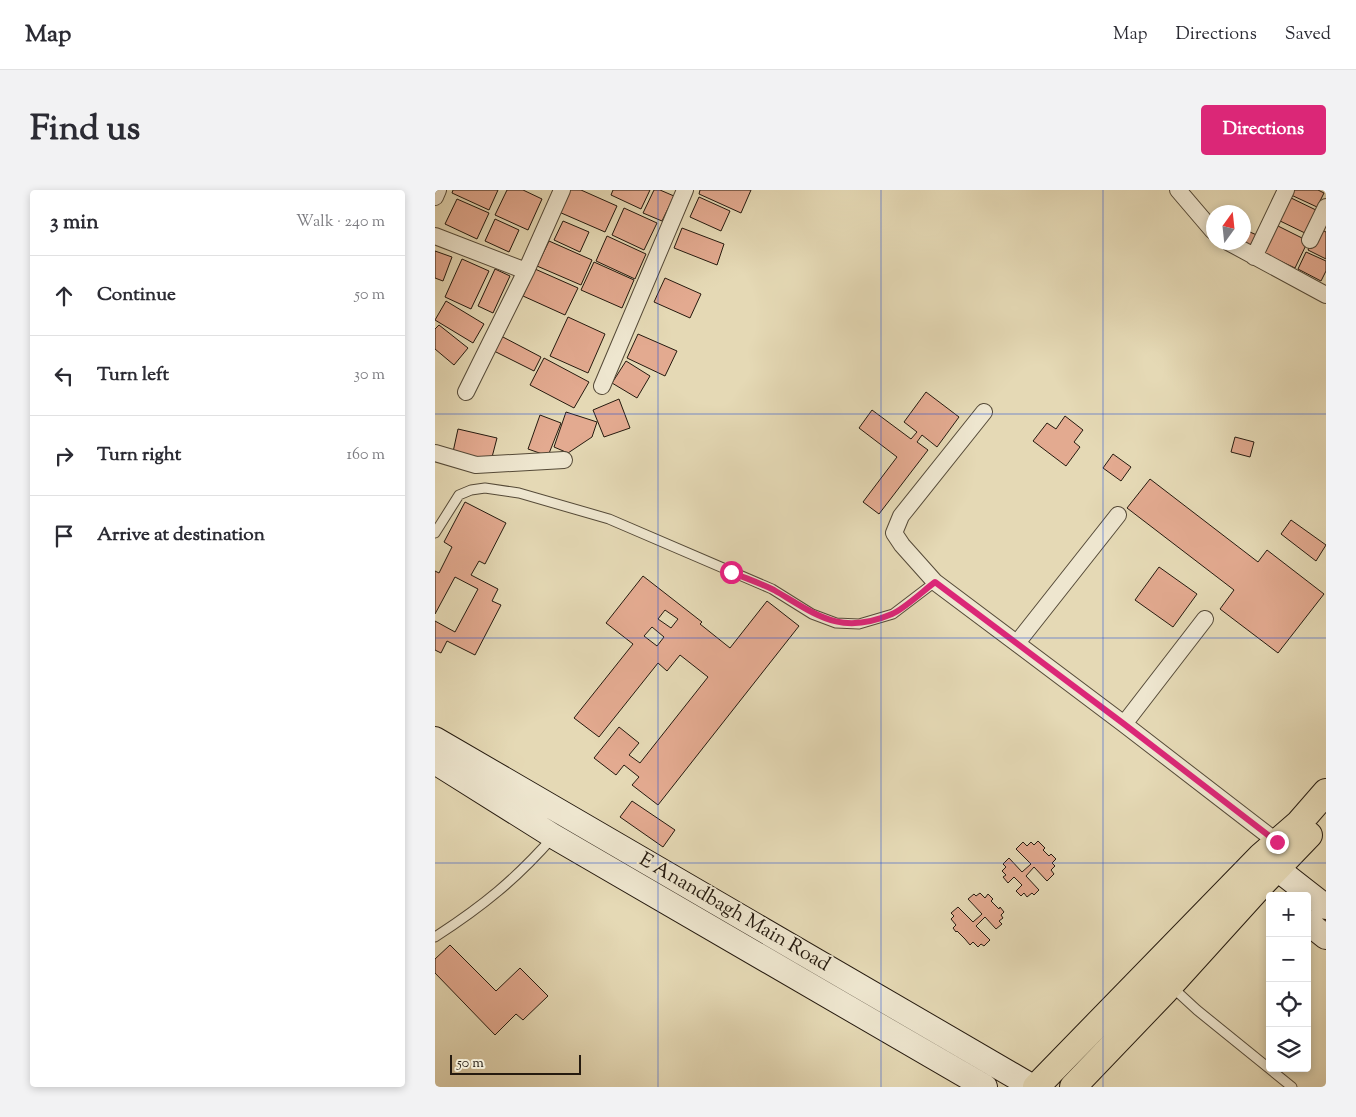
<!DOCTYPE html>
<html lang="en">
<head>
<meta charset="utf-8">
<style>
  :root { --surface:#fff; --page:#f2f2f3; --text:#2b2b33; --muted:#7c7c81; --line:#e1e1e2; --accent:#db2777 }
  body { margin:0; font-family:"Sorts Mill Goudy",serif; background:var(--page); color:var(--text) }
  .controls { position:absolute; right:15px; bottom:15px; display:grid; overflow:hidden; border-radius:5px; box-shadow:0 2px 8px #0003 }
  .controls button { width:45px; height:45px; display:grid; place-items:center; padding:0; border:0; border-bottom:1px solid var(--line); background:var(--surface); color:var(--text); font:25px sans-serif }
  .compass { position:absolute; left:771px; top:15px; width:45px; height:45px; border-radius:50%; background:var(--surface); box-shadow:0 2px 8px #0003; rotate:15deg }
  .scale { position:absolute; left:15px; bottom:12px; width:131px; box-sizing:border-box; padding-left:5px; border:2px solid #251a0f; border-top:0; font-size:14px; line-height:18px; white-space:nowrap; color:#251a0f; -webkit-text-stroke:4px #eee6cf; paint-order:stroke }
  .stop { position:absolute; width:15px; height:15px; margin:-11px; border:4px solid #db2777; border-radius:50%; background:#fff }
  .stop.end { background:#db2777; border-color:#fff; box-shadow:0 1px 5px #0008 }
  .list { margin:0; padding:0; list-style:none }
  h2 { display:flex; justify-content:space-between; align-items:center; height:65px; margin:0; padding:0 20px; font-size:21px }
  h2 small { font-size:16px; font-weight:400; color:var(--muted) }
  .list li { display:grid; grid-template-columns:32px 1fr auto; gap:15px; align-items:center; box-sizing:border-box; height:80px; padding:0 20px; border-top:1px solid var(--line) }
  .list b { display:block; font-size:19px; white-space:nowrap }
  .list em { font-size:16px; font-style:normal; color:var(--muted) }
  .icon { flex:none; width:28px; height:28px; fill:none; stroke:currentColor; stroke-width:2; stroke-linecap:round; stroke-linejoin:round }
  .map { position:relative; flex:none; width:891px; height:897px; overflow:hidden; border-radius:5px }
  header { display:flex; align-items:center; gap:30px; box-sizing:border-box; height:70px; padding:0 25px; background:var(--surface); border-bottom:1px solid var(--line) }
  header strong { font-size:24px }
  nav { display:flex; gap:28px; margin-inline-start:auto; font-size:18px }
  .intro { display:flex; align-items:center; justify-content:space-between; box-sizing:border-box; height:120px; padding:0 30px }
  h1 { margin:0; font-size:35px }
  .button { padding:12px 22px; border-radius:5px; background:var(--accent); color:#fff; font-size:18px; font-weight:700 }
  main { display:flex; gap:30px; padding:0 30px }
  aside { flex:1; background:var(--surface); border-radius:5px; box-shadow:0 2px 8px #0003 }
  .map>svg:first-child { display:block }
  .building { fill:#e3aa90; stroke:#251a0f; fill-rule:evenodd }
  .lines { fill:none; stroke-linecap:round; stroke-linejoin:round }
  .lane-casing { stroke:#554a38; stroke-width:11 }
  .street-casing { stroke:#554a38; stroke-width:18 }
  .secondary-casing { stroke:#251a0f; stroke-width:26 }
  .primary-casing { stroke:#251a0f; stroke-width:28 }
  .lane { stroke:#eee6cf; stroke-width:9 }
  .street { stroke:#eee6cf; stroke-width:16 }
  .secondary { stroke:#eee6cf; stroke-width:24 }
  .primary { stroke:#e5d9b5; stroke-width:26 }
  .route { stroke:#db2777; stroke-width:6 }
  .grid { fill:none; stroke:#1d4ed8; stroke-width:1; stroke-opacity:0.55 }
  .labels { text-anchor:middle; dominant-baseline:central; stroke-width:4; stroke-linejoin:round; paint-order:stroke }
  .street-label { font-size:20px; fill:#251a0f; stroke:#eee6cf }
</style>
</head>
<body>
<header>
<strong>Map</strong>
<nav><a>Map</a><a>Directions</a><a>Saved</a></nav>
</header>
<div class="intro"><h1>Find us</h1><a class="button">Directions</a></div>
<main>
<aside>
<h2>3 min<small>Walk · 240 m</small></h2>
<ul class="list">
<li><svg class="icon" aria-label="ahead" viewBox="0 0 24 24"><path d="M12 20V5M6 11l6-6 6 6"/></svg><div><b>Continue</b></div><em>50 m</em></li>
<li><svg class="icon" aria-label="left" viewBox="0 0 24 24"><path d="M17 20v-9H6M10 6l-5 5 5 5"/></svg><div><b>Turn left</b></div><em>30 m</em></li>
<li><svg class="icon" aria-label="right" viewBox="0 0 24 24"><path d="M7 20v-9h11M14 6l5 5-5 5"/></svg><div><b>Turn right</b></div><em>160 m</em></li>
<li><svg class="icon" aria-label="arrive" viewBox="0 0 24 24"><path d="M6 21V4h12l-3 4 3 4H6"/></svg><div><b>Arrive at destination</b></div></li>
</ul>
</aside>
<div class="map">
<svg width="891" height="897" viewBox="0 0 891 897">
  <rect width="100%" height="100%" fill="#e5d9b5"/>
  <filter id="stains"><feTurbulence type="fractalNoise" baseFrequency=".004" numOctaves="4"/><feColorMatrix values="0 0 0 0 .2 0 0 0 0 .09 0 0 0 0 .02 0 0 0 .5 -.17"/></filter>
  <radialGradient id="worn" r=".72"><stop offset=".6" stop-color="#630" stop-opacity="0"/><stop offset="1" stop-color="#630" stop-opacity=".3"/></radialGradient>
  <path class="building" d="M18,0h45l-9,20 -37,-17z
    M72,0h16l19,9 -14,31 -33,-15z
    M134,0h12l36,16 -12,26 -46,-20z
    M178,0h37l-9,19 -30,-14z
    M219,0h6l14,6 -12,25 -19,-8z
    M265,0h51l-10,23 -42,-19z
    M856,0h27l6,3 -7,14 -28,-13z
    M852,6l31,15 -11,23 -31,-15z
    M264,7l31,14 -9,20 -31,-14z
    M22,9l32,14 -12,26 -32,-15z
    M189,18l33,15 -13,27 -32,-15z
    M60,29l24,11 -10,22 -24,-11z
    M128,31l26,11 -9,20 -26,-12z
    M839,34l34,17 -13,27 -34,-16z
    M247,38l42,16 -7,21 -43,-17z
    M883,38l8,4v27l-18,-9z
    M808,39l16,7 -5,11 -11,-5z
    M172,46l39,18 -11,25 -39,-18z
    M114,51l43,19 -11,25 -44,-19z
    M0,61l17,6 -9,24 -8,-3z
    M871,62l20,9v10l-5,10 -23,-12z
    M27,69l27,12 -18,38 -26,-12z
    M159,72l40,18 -12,28 -41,-18z
    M60,79l15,7 -17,37 -15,-7z
    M100,79l43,19 -13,27 -42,-19z
    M230,88l36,16 -11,24 -36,-16z
    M11,111l38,23 -11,19 -38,-23z
    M133,127l37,17 -17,39 -38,-17z
    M4,135l29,23 -14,17 -19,-16v-20z
    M203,144l39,17 -12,25 -38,-18z
    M66,146l40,21 -7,14 -40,-20z
    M109,168l45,24 -15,26 -44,-23z
    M191,171l24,15 -13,22 -25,-15z
    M491,202l33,25 -22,30 -15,-12 -5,7 11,8 -49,64 -16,-12 34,-45 -38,-29 13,-18 39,29 6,-7 -13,-10z
    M184,209l11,29 -26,9 -11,-27z
    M131,222l31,10 -5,15 -24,16 -14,-6z
    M105,225l21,8 -13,33 -20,-7z
    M630,226l18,14 -9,12 6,5 -14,19 -33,-25 14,-18 9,6z
    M23,239l39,9 -6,23 -38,-9z
    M800,247l19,5 -4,15 -19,-5z
    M678,264l18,13 -10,14 -18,-13z
    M715,289l108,83 9,-12 57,44 -46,59 -58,-44 14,-19 -107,-82z
    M30,312l41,21 -21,41 -6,-3 -8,14 27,14 -6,12 9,4 -26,50 -28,-14 -6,12 -6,-3v-29l20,11 23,-43 -23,-12 -20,37v-43l4,2 13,-26 -8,-5z
    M856,330l35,25 -10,16 -35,-27z
    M724,377l38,27 -24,33 -38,-27z
    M208,386l59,46 -2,2 30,24 37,-47 32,25 -141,179 -26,-20 7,-8 -15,-12 -8,10 -22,-17 25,-31 20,16 -10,12 11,8 68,-86 -28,-22 -13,16 -9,-8 -59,74 -25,-19 59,-74 -27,-21zM230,420l13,9 -7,9 -13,-9zM217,437l12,10 -7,9 -13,-10z
    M197,611l43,29 -12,17 -43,-30z
    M603,651l7,7 -2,2 6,6 2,-2 5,5 -4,4 3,3 -4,4 3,4 -7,7 -13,-14 -8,9 13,14 -5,5 -2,-2 -5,4 -3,-4 -3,3 -5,-5 6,-6 -8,-8 -6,6 -5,-6 3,-2 -4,-4 4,-4 -3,-3 6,-6 13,14 9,-8 -15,-15 7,-7 4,4 4,-4 3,3z
    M545,703l5,5 3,-4 5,5 -2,2 8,8 1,-2 4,5 -3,3 2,3 -4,3 3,3 -6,5 -11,-12 -9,9 14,14 -6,6 -3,-2 -3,3 -5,-5 -3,3 -5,-6 -8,-8 -1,1 -3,-4 3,-3 -5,-6 3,-3 -3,-3 7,-6 15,15 9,-8 -14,-15 6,-5 2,2z
    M15,755l46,46 24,-23 28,28 -25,24 -7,-6 -21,21 -60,-62v-14z"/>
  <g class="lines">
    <defs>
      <path id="lane" d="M0,343l24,-38 12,-5 14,-2 34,5 90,26 163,70 40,25 24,9 23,1 34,-10 42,-32
        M0,747c48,-31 81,-58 118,-100
        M737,797l25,23 95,77"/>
      <path id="street" d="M743,0l35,41
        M0,7l3,-7
        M0,46l91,35
        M875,50l16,-33
        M793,52l98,53
        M819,67l32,-67
        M167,196l83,-196
        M31,202l60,-121 36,-81
        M549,222l-83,104 -7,17 8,12 33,37 189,142 153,118
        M0,263l41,12 88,-5
        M582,453l101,-128
        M689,534l81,-105"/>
      <path id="secondary" d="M0,549l598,348
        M0,572l118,74 432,251
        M827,667l64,50
        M872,732l19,15"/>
      <path id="primary" d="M601,897l225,-231 38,-33 27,-31
        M638,897l91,-95 96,-106 49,-51"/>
    </defs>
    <use href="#lane" class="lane-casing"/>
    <use href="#street" class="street-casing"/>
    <use href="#secondary" class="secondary-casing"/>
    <use href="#primary" class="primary-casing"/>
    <use href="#lane" class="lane"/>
    <use href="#street" class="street"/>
    <use href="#secondary" class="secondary"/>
    <use href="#primary" class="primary"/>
  </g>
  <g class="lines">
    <path class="route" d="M296,382c14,6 29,11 43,18 43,25 66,46 118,24 12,-5 31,-23 43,-32l189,142 153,118"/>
  </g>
  <path class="grid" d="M223,0v897M446,0v897M668,0v897M0,224h891M0,448h891M0,673h891"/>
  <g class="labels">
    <g class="street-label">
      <text transform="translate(299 723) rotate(30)">E Anandbagh Main Road</text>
    </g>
  </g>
  <rect width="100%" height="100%" filter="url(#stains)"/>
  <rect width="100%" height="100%" fill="url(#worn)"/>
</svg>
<div class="controls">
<button>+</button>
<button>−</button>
<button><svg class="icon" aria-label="locate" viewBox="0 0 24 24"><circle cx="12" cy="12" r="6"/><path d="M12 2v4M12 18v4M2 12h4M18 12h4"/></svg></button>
<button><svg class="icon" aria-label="layers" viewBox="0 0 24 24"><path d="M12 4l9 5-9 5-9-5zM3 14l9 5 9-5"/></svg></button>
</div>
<svg class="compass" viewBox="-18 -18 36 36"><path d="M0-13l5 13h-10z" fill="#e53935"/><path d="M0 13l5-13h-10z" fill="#7c7c81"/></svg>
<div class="scale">50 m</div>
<div class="stop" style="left:296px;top:382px"></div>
<div class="stop end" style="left:842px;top:652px"></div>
</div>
</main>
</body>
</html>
